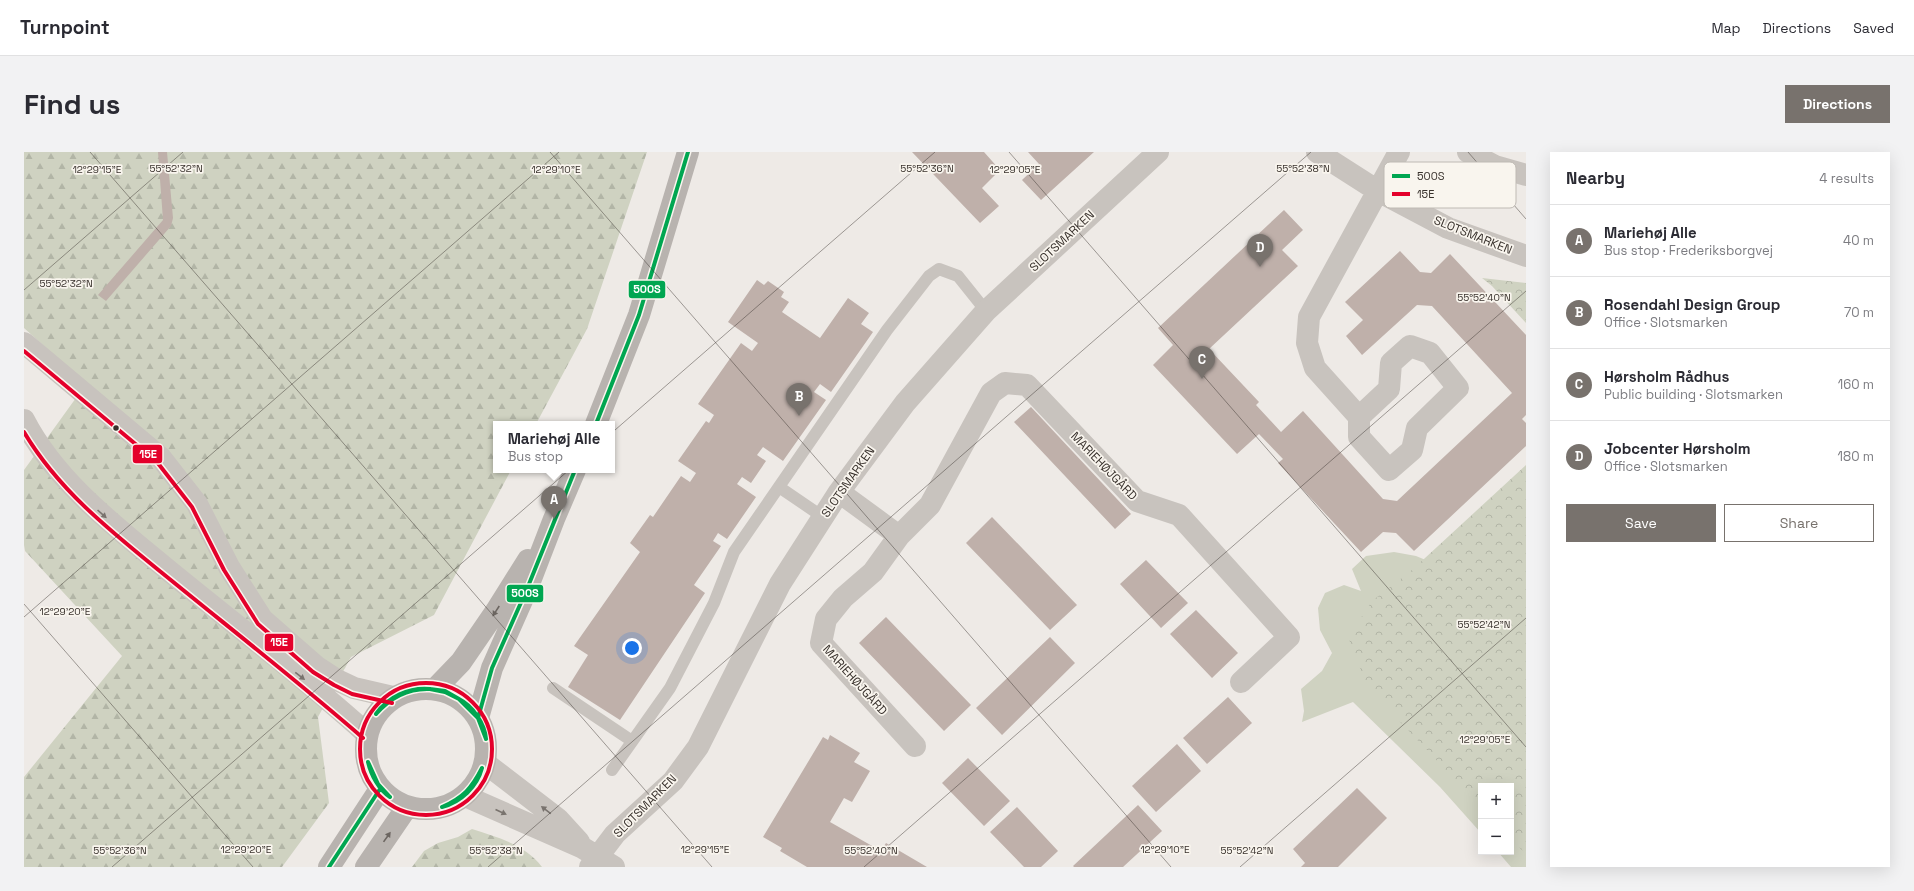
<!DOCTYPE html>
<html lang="en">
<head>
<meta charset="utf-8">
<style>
  :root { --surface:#fff; --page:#f2f2f3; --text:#2b2b33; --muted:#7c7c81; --line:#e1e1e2; --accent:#78726d }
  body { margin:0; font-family:"Space Grotesk",sans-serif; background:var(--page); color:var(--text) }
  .controls { position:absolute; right:12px; bottom:12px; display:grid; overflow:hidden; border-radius:0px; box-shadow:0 4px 16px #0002 }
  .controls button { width:36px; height:36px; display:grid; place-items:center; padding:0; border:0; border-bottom:1px solid var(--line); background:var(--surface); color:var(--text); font:20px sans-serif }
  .you { position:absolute; left:608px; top:496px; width:14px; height:14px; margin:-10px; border:3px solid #fff; border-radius:50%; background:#1a73e8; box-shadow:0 0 0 6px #1a73e833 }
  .badge { display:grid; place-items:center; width:26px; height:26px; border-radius:50%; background:var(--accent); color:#fff; font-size:13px; font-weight:700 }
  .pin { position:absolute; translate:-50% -33px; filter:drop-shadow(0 1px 2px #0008) }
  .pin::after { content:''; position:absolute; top:21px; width:14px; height:12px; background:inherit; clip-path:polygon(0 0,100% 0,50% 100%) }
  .popup { position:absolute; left:469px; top:269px; width:122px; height:52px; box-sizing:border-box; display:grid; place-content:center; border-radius:0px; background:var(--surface); filter:drop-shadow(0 1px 3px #0005); font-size:13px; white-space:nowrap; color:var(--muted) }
  .popup b { font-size:15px; color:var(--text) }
  .popup::after { content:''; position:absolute; left:50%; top:100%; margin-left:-8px; border:8px solid transparent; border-top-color:var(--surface) }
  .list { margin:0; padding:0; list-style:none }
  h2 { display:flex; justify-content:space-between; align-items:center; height:52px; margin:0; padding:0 16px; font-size:17px }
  h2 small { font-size:13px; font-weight:400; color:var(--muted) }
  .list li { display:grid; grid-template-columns:26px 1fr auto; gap:12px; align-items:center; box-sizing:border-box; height:72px; padding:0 16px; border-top:1px solid var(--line) }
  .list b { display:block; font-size:15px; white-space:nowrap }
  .list p { margin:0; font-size:13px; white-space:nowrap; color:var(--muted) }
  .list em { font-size:13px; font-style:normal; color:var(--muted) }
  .actions { display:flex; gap:8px; padding:12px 16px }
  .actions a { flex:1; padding:9px 0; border:1px solid var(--accent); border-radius:0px; text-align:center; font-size:14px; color:var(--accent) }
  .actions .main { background:var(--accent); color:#fff }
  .map { position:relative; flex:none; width:1502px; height:715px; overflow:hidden; border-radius:0px }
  header { display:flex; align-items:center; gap:24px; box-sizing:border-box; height:56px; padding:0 20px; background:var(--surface); border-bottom:1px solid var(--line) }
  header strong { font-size:19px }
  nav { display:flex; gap:22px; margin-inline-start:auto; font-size:14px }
  .intro { display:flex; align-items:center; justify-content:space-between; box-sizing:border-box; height:96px; padding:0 24px }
  h1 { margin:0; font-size:28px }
  .button { padding:10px 18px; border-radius:0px; background:var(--accent); color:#fff; font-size:14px; font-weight:700 }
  main { display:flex; gap:24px; padding:0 24px }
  aside { flex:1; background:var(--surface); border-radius:0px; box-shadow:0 4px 16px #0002 }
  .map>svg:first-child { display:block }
  .grass { fill:#cfd2c1 }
  .forest { fill:url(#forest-firs) }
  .park { fill:url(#park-crowns) }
  .building { fill:#bfb0aa }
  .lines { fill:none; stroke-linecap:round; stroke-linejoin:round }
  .lane { stroke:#c8c3be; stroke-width:12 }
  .street { stroke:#c8c3be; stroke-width:22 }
  .secondary { stroke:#b8b3af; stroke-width:22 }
  .bus-1-casing { stroke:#f9f5ee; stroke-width:7 }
  .bus-2-casing { stroke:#f9f5ee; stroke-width:7 }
  .bus-1 { stroke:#00a651; stroke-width:4 }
  .bus-2 { stroke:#e4002b; stroke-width:4 }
  .oneway { fill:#79736e }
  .oneway2 { fill:#6b6560 }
  .ticks { fill:none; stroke:#38312c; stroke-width:1; stroke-opacity:0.45 }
  .bus-dot { fill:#38312c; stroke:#f9f5ee; stroke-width:1.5 }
  .labels { text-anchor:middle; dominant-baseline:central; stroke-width:3.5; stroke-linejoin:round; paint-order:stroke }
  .street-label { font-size:12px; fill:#38312c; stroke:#f9f5ee }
  .key { fill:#f9f5ee; stroke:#bfbab4; stroke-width:1 }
  .key-label { font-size:11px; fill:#38312c }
  .ticks-label { font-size:10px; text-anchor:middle; fill:#38312c; stroke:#f9f5ee; stroke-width:3.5; stroke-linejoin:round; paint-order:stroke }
  .line-badge { stroke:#f9f5ee; stroke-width:1.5 }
  .badge-label { font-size:11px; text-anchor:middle; font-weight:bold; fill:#fff }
</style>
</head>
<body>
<header>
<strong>Turnpoint</strong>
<nav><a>Map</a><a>Directions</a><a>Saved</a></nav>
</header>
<div class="intro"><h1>Find us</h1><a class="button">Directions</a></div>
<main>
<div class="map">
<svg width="1502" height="715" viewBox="0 0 1502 715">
  <defs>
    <pattern id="forest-firs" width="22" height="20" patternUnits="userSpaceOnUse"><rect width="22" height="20" fill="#cfd2c1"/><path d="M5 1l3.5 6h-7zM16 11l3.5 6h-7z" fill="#b2b5a6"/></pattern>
    <pattern id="park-crowns" width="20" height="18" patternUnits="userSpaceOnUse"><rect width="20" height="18" fill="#cfd2c1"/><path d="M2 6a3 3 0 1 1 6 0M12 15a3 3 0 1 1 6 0" fill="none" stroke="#b2b5a6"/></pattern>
  </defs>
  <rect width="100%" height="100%" fill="#eeeae6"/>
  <path class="grass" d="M1370,400l22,4 17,7 48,223v47l-41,-46 -87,-85 -51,20 2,-11 -3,-22 21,-18 10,-18 -12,-23 -2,-22 7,-15 19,-8 17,6 -9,-22 14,-13z
    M1487,653l15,6v56h-15l-13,-15h13z"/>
  <path class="forest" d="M0,0h623l-60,177 -51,95h-40v46h15l-77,145 -83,42 -33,60 11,86 -47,64h-258v-90l98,-121 -97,-105 -1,-6v-75l62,-86 -62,-56z
    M448,677c25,8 54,16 70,38h-130l12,-16 14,-8 20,-6z"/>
  <path class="park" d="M1458,126l44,5v40l-34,-37z
    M1502,313v389l-15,-15v-53h-30v21l-113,-119 -20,-51 24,-36 40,-31z"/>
  <path class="building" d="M134,0h9l6,66 -2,8 -65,75 -8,-6 65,-75z
    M888,0h72l16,18 -18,18 17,18 -19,17z
    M1004,0h66l-53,48 -19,-20 17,-16z
    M1260,58l19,20 -21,20 16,16 -89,83 50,53 -3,3 25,27 22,-21 80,88 14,2 115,-108 -80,-87 -15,-1 -55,50 -16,-19 17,-16 -18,-18 55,-51 20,21 11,1 19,-19 76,81v80l-4,4 4,4v23l-112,105 -18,-18 -13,-1 -22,20 -83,-89 5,-4 -24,-25 -22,20 -84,-89 20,-20 -15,-17z
    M733,128l7,5 4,-4 16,11 -3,5 8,5 -7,10 38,26 28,-40 21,15 -8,11 12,8 -42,60 -11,-8 -6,8 12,8 -43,61 -20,-14 -6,8 9,6 -15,22 -9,-6 -5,7 19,13 -29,42 -9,-6 -5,8 8,5 -27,39 11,8 -85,127 -52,-33 20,-32 -14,-9 66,-94 -10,-9 20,-28 3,2 28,-41 9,6 6,-9 -18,-12 28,-40 3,2 5,-8 -16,-11 43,-61 11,8 6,-8 -30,-21z
    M1007,255l100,107 -16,15 -101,-107z
    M968,365l85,88 -27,25 -84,-87z
    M1122,408l42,43 -27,25 -41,-44z
    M1172,458l42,43 -26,25 -42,-44z
    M862,465l85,88 -27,26 -85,-88z
    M1026,485l25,26 -73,72 -26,-27z
    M1204,545l24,26 -45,41 -24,-26z
    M806,583l30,18 -6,9 16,9 -18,31 -8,-4 -14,24 51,29 5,-8 41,24h-120l-27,-16 2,-3 -19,-11 60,-100 5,3z
    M1153,592l24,27 -45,41 -24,-26z
    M944,606l42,43 -26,25 -42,-43z
    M1333,636l30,30 -49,49h-37l4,-4 -12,-14z
    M1114,653l24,26 -39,36h-49l-1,-1z
    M993,655l41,44 -17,16h-17l-34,-35z"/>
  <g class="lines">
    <path class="lane" d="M755,335l44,30
      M529,536l79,53
      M588,618l58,-82 44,-85 20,-51 153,-222 42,-54 10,-7 19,7 28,35"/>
    <path class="street" d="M1293,0l61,39 70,37 78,28
      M1444,0l27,14 31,9
      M0,191l137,115 36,46 32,63 33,52 55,48 20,13 17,8 39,9
      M1335,265l30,-28 2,-26 19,-17 20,7 28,35 -41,40 -5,22 -23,20 -30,-33v-20l-44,-49 -8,-25 2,-26 90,-165
      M0,268c31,60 88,104 139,146 68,56 139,109 204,168
      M815,340l60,44 -26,36 -30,26 -17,21 -5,24 94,103
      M875,384l31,-31 61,-112 14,-10 22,2 110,116 42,14 110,122 -48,45
      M461,611l73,56 21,23
      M441,644l118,52 31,19
      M566,715l25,-33 58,-53 25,-34 82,-163 59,-92 66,-89 81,-92 172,-159"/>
    <path class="secondary" d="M572,272l43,-109 49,-163
      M342 597a60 60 0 1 1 120 0a60 60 0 1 1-120 0Z
      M411,537l26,-27 35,-51 32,-51
      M454,566l14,-50 35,-79 27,-70 21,-49
      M305,715l51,-78
      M342,715l41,-60"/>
    <defs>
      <path id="bus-1" d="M572,272l43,-109 49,-163
        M406,537l15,2 14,8
        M406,537l15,3 14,7
        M435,547c14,7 26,25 27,40
        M435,547l19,19 8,21
        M352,562c12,-17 33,-27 54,-25
        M352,562c14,-16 33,-26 54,-25
        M454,566l14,-50 35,-79 48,-119
        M344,610l10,22 12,13
        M344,610c3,13 11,28 22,35
        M418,655c21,-9 30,-19 40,-39
        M418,655c19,-5 35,-20 40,-39
        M305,715l51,-78"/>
      <path id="bus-2" d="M0,199l133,111 35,45 32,63 34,54 55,48 21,13 18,9 40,9
        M0,280c36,61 94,105 148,149 64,52 129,103 191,157
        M336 597a66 66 0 1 1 132 0a66 66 0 1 1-132 0Z"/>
    </defs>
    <use href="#bus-1" class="bus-1-casing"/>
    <use href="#bus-2" class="bus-2-casing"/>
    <use href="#bus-1" class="bus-1"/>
    <use href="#bus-2" class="bus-2"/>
  </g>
  <defs><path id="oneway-solid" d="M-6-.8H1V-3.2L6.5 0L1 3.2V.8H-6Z"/></defs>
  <g class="oneway">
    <use href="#oneway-solid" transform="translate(78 362) rotate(42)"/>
    <use href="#oneway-solid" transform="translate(276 524) rotate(38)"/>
    <use href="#oneway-solid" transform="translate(522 658) rotate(-142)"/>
    <use href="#oneway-solid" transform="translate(477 660) rotate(24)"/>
  </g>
  <g class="oneway2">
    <use href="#oneway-solid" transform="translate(472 459) rotate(123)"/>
    <use href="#oneway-solid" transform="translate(363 685) rotate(-55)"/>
  </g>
  <path class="ticks" d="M66,0l622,715M526,0l621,715M985,0l517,595M1444,0l58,67M0,138l159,-138M0,452l229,263M0,465l535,-465M88,715l823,-715M464,715l823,-715M840,715l662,-576M1216,715l286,-249"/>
  <circle class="bus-dot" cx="92" cy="276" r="3.5"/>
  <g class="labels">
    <g class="street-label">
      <text transform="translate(1449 83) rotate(22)">SLOTSMARKEN</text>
      <text transform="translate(1038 89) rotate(-43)">SLOTSMARKEN</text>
      <text transform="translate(1080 314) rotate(46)">MARIEHØJGÅRD</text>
      <text transform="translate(824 330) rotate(-55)">SLOTSMARKEN</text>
      <text transform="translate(831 528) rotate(48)">MARIEHØJGÅRD</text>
      <text transform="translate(621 654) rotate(-45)">SLOTSMARKEN</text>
    </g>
  </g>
  <rect x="1360" y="10" width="132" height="46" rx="6" class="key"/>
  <rect x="1368" y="22" width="18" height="4" fill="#00a651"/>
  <rect x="1368" y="40" width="18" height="4" fill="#e4002b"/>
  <g class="key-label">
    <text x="1393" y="28">500S</text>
    <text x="1393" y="46">15E</text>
  </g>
  <g class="ticks-label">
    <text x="152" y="20">55°52'32"N</text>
    <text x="903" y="20">55°52'36"N</text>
    <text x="1279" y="20">55°52'38"N</text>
    <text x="73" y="21">12°29'15"E</text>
    <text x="532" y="21">12°29'10"E</text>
    <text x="991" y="21">12°29'05"E</text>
    <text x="42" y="135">55°52'32"N</text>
    <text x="1460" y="149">55°52'40"N</text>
    <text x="41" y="463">12°29'20"E</text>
    <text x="1460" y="476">55°52'42"N</text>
    <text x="1461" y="591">12°29'05"E</text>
    <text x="222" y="701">12°29'20"E</text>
    <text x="681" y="701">12°29'15"E</text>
    <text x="1141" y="701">12°29'10"E</text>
    <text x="96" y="702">55°52'36"N</text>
    <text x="472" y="702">55°52'38"N</text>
    <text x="847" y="702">55°52'40"N</text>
    <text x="1223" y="702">55°52'42"N</text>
  </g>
  <g class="line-badge">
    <rect x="604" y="128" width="38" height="19" rx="4" fill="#00a651"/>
    <rect x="108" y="292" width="31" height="20" rx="4" fill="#e4002b"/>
    <rect x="482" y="432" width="38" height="19" rx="4" fill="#00a651"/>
    <rect x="240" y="481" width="30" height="19" rx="4" fill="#e4002b"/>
  </g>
  <g class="badge-label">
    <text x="623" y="141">500S</text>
    <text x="124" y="306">15E</text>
    <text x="501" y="445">500S</text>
    <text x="255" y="494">15E</text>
  </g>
</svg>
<div class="controls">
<button>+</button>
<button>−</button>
</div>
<div class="you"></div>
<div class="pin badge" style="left:530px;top:367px">A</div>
<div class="popup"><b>Mariehøj Alle</b>Bus stop</div>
<div class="pin badge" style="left:775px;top:264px">B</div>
<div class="pin badge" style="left:1178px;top:227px">C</div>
<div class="pin badge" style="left:1236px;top:115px">D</div>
</div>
<aside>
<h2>Nearby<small>4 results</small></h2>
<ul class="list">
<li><span class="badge">A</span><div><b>Mariehøj Alle</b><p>Bus stop · Frederiksborgvej</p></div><em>40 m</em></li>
<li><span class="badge">B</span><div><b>Rosendahl Design Group</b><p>Office · Slotsmarken</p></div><em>70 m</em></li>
<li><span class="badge">C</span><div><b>Hørsholm Rådhus</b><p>Public building · Slotsmarken</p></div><em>160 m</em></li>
<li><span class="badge">D</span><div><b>Jobcenter Hørsholm</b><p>Office · Slotsmarken</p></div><em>180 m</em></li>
</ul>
<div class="actions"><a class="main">Save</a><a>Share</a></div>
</aside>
</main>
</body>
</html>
